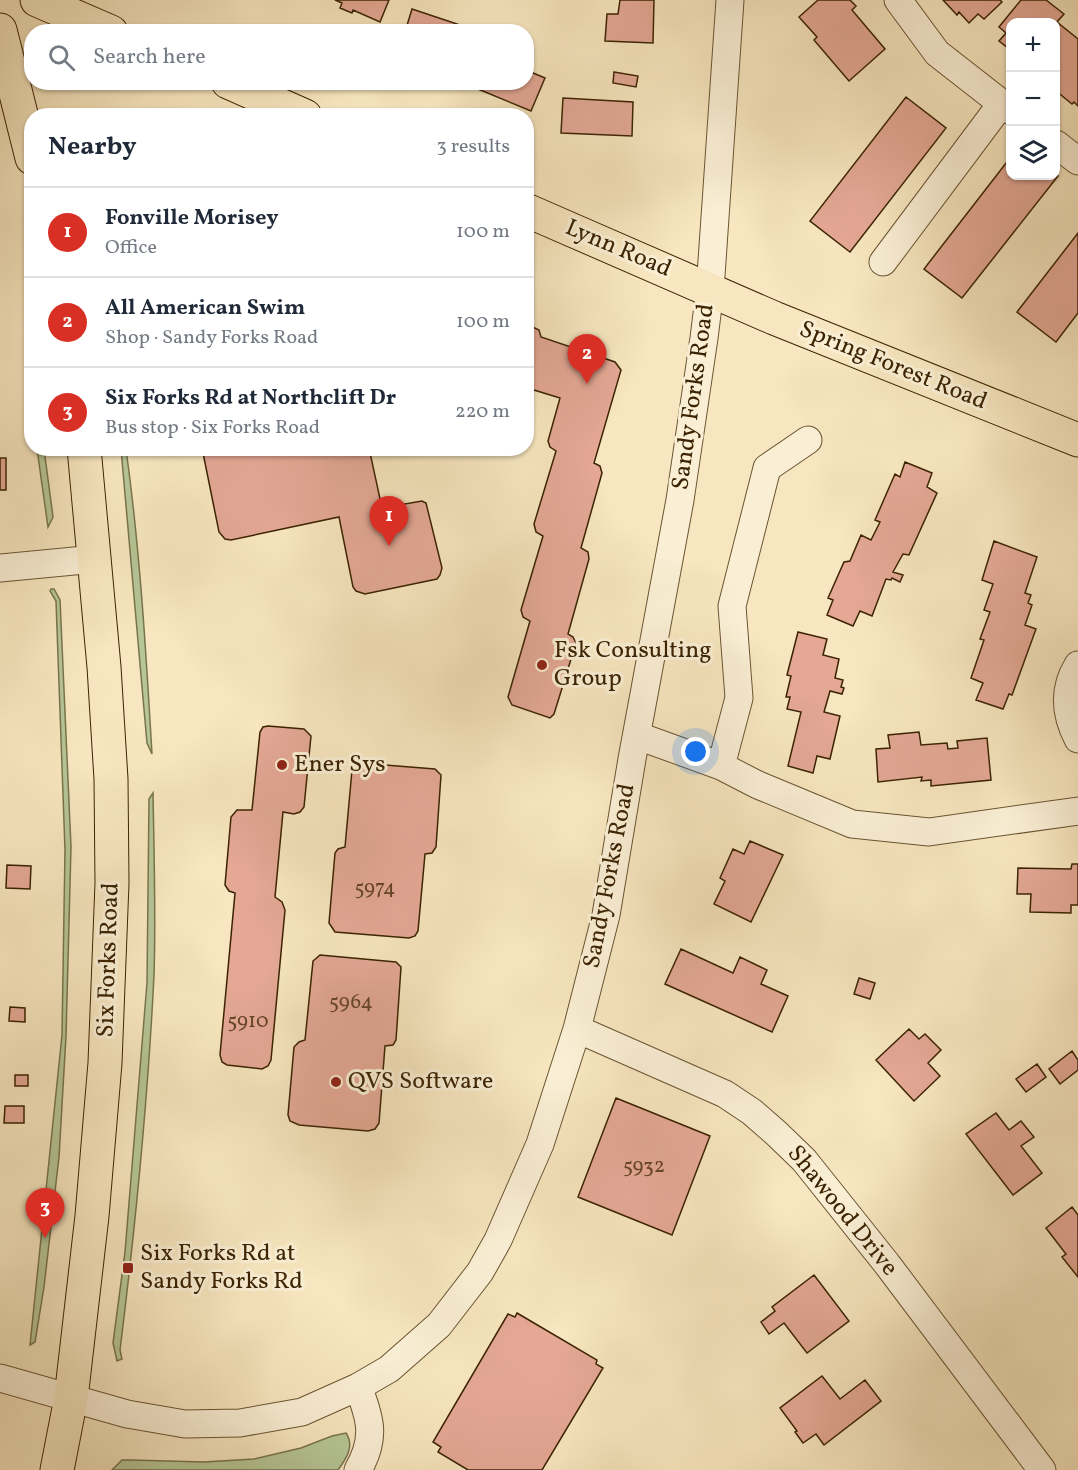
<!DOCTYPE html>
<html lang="en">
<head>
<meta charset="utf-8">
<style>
  :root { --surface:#fff; --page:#f6f6f7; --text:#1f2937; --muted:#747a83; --line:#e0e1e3; --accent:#d93025 }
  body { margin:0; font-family:Vollkorn,serif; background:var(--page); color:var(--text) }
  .controls { position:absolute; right:18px; top:18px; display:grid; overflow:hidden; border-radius:12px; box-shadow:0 2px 4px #0004 }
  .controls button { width:54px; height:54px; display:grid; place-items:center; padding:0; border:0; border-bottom:2px solid var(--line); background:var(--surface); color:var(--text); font:30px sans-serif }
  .you { position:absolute; left:696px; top:752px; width:21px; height:21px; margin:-15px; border:4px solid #fff; border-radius:50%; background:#1a73e8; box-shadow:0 0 0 9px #1a73e833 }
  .badge { display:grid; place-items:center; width:39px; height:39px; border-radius:50%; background:var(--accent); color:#fff; font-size:20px; font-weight:700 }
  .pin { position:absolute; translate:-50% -50px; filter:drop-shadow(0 2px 3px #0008) }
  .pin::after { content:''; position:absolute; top:32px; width:21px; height:18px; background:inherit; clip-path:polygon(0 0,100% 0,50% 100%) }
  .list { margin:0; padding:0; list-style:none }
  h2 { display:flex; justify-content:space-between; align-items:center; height:78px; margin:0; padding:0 24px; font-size:26px }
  h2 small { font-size:20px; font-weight:400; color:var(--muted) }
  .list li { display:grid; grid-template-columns:39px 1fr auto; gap:18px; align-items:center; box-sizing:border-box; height:90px; padding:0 24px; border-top:2px solid var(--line) }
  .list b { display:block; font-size:22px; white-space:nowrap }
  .list p { margin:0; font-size:20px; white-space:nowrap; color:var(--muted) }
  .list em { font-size:20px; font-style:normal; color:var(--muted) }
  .icon { flex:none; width:33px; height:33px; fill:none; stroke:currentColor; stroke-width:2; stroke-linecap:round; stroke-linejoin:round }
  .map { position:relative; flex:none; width:1078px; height:1470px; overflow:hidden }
  .search { position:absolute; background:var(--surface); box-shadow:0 2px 4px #0004; left:24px; top:24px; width:510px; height:66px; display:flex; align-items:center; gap:15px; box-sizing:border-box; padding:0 21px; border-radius:24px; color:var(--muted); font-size:22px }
  .panel { position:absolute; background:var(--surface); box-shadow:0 2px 4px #0004; left:24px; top:108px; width:510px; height:348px; border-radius:24px }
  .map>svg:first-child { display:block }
  .green { fill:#b6c697; stroke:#78744c; stroke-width:1.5 }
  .building { fill:#e4a895; stroke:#3b2302; stroke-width:1.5 }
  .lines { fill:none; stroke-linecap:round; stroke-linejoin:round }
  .minor-casing { stroke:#6a5431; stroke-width:29 }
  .major-casing { stroke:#3b2302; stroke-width:35 }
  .minor { stroke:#faefd5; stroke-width:27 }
  .major { stroke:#f7e6bf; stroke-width:33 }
  .poi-dot { fill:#8f2418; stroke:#faefd5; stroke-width:2 }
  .labels { text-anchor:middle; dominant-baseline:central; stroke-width:6; stroke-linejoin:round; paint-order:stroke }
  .number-label { font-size:21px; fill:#654427 }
  .street-label { font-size:24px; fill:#3b2302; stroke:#faefd5 }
  .poi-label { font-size:24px; fill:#3b2302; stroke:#faefd5; text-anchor:start }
</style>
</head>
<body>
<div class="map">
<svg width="1078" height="1470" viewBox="0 0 1078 1470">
  <rect width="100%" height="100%" fill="#f7e6bf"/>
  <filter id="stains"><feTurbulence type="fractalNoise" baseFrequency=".00333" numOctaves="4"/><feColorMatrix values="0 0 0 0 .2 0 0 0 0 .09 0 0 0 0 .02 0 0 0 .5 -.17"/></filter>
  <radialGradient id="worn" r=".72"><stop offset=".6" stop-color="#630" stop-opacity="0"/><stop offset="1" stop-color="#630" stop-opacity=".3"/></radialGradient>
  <path class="green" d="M37,449h7l9,68 -5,10z
    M121,449h5c14,101 20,203 26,305l-5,-11z
    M51,589h3l6,11 11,247 -5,189 -7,121 -15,130 -9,55 -5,3 32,-310 3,-185 -9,-249 -6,-10z
    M153,793c1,61 3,122 1,182 -6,123 -18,245 -33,367l-1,8 2,9 -5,2 -4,-18 12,-91 22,-269 2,-184z
    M346,1433c9,13 0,26 -8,37h-226l10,-10h8l74,2 50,-3 47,-11 31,-12z"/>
  <path class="building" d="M335,0h54l-9,22 -27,-12 -1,3 -12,-5 2,-5z
    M620,0h34l-1,43 -48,-2 2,-27h11z
    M818,0h32l6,6 -4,4 33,39 -36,32 -35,-41 3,-3 -18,-20z
    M943,0h57l2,2 -18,17 -6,-5 -9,9 -10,-11 -2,3z
    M1021,0h25l18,14 -7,8 21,17v67l-4,-4 -2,2 -16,-13v-69h-46v33l-3,-3 2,-3 -10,-8 7,-8 -7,-6z
    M412,9l54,18 -1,5h-60z
    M526,70l19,8 -14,33 -53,-22 3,-7h45z
    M614,72l24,4 -2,11 -23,-4z
    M906,97l40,31 -96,124 -40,-31z
    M563,98l70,4 -1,34 -71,-3z
    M1010,158v18h46v-2l2,2 -96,122 -38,-29z
    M1078,233v80l-22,29 -39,-30z
    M526,324l13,6 2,7 74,25 6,8 -27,93 6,3 2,7 -21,75 7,4 1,7 -21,75 5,3 3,6 -22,71 -4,4 -38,-13 -4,-8 22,-76 -7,-4 -2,-7 22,-74 -7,-4 -2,-8 22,-73 -6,-4 -2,-6 12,-43 -26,-8 -4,-5 1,-5 -5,-1z
    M202,448h167l13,60 40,-7 4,2 16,65 -2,7 -3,4 -72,15 -9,-3 -3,-4 -14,-70 -108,23 -6,-1 -6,-7z
    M0,458h6v32h-6z
    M905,462l27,11 -5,14 10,6 -28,62 -6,-1 -10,18 10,3 -3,7 -8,-4 -1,2 -5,-1 -14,37 -12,-5 -7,15 -26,-11 6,-15 -5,-2 16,-36 6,-1 11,-26 10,5 9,-18 -5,-2 20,-46 5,3z
    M994,541l43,16 -12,36 6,2 -3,8 4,2 -7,20 11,4 -24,66 -3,-1 -6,15 -27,-9 7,-17 -12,-5 13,-38 -4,-1 10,-27 -6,-2 9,-26 -11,-4z
    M798,632l29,7 -4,16 16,4 -4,19 8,2 -2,7 3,1 -2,6 -12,-3 -6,21 16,4 -10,43 -13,-3 -4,17 -25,-7 13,-54 -14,-3 3,-12h-4l5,-21 -4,-1z
    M268,726l36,3 7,7 -7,71 -4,5 -6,2 -11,-2 -8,85 7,5 3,8 -14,150 -3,6 -6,3 -35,-4 -5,-3 -2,-7 15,-162 -6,-2 -4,-6 6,-68 6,-7h15l8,-78 3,-5z
    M919,732l2,13 26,-2 1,6 10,-1 -1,-7 30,-3 4,42 -60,6v-6l-10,1 1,-4 -44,5 -2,-33 14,-1 -2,-13z
    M360,763l75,6 6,6 -5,72 -4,6 -7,1 -7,77 -3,5 -6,2 -74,-6 -6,-9 6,-70 3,-4 7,-2 7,-77z
    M750,841l33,14 -32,67 -37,-18 11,-23 -5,-3 13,-29 11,5z
    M1072,864h6v41h-7v8l-41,-1 1,-18h-14l1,-26 53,1z
    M7,865l24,1 -1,23 -24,-1z
    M681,949l52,24 7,-16 27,13 -6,14 27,12 -16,36 -107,-48z
    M320,955l76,7 5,5 -5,73 -3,5 -8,1 -6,77 -4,6 -7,2 -69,-6 -9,-4 -2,-6 6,-68 5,-5 6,-2 8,-79z
    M859,978l16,5 -5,16 -16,-5z
    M10,1007l15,1v14l-16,-1z
    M909,1029l10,10 6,-5 16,16 -13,13 12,13 -26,25 -38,-41z
    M1072,1051l6,9v10l-18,14 -11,-15z
    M1037,1064l9,13 -20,15 -10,-13z
    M15,1075h13v11h-13z
    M616,1098l94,38 -38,99 -94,-38z
    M5,1106h19v17h-20z
    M996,1113l13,17 12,-9 13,16 -13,9 21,27 -29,22 -47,-61z
    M1072,1207l6,8v62l-16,-20 4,-3 -20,-26z
    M814,1275l35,46 -42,32 -23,-30 -15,11 -8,-12 14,-11 -3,-4z
    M517,1313l80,47 -1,4 7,4 -61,102h-74l-30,-18 3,-5 -8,-5 75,-128 7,3z
    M822,1376l18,23 25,-19 16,21 -57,44 -8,-11 -13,9 -8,-11 2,-1 -17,-23z"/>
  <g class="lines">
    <defs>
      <path id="minor" d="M898,0l39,53 73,57
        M1056,144l22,17
        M883,262l119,-159
        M0,568l95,-9
        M1078,665c-15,24 -13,49 0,74
        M638,736l83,30 37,19 94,39 77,8 149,-21
        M721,766l18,-68 -7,-92 35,-138 41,-28
        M577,1029l148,65 27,18 24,21 28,27 83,104 155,206
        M0,1378l127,36 58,10 55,-1 62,-11 56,-25 31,-18 50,-44 41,-53 18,-32 42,-96 37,-115 29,-114 26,-156 48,-259 24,-162 6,-48 20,-290
        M358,1387c13,32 18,52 0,83"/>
      <path id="major" d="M37,0l74,32
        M0,30l32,128
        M228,82l77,34
        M526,210l248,108 304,122
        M57,1470l14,-72 21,-182 13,-153 7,-180 -1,-104 -7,-112 -20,-219"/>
    </defs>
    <use href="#minor" class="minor-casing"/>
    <use href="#major" class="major-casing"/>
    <use href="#minor" class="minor"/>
    <use href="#major" class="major"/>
  </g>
  <g class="poi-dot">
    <circle cx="542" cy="665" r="6"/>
    <circle cx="282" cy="765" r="6"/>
    <circle cx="336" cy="1082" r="6"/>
    <rect x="122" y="1262" width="12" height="12" rx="3"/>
  </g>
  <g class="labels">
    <g class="number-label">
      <text x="375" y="888">5974</text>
      <text x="351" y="1002">5964</text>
      <text x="248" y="1021">5910</text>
      <text x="644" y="1166">5932</text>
    </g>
    <g class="street-label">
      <text transform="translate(618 249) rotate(23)">Lynn Road</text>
      <text transform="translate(893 366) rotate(22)">Spring Forest Road</text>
      <text transform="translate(694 397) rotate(-82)">Sandy Forks Road</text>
      <text transform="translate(610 876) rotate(-79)">Sandy Forks Road</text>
      <text transform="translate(109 960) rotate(-88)">Six Forks Road</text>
      <text transform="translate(842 1211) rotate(51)">Shawood Drive</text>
    </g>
    <g class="poi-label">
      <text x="554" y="651">Fsk Consulting<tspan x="554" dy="28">Group</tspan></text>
      <text x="294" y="765">Ener Sys</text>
      <text x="348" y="1082">QVS Software</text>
      <text x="140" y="1254">Six Forks Rd at<tspan x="140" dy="28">Sandy Forks Rd</tspan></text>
    </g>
  </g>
  <rect width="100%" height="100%" filter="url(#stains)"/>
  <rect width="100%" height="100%" fill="url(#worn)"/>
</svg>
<div class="controls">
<button>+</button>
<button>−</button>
<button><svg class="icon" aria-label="layers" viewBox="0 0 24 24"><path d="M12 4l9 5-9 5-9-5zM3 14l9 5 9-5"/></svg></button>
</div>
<div class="you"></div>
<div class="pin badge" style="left:389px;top:546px">1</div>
<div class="pin badge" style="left:587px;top:384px">2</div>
<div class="pin badge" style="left:45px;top:1238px">3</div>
<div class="search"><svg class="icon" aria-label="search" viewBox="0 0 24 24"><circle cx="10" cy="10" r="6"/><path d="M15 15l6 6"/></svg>Search here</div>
<section class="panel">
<h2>Nearby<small>3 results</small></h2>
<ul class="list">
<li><span class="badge">1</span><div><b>Fonville Morisey</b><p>Office</p></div><em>100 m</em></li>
<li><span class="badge">2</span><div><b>All American Swim</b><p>Shop · Sandy Forks Road</p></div><em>100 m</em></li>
<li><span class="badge">3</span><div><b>Six Forks Rd at Northclift Dr</b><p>Bus stop · Six Forks Road</p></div><em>220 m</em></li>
</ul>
</section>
</div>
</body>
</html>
